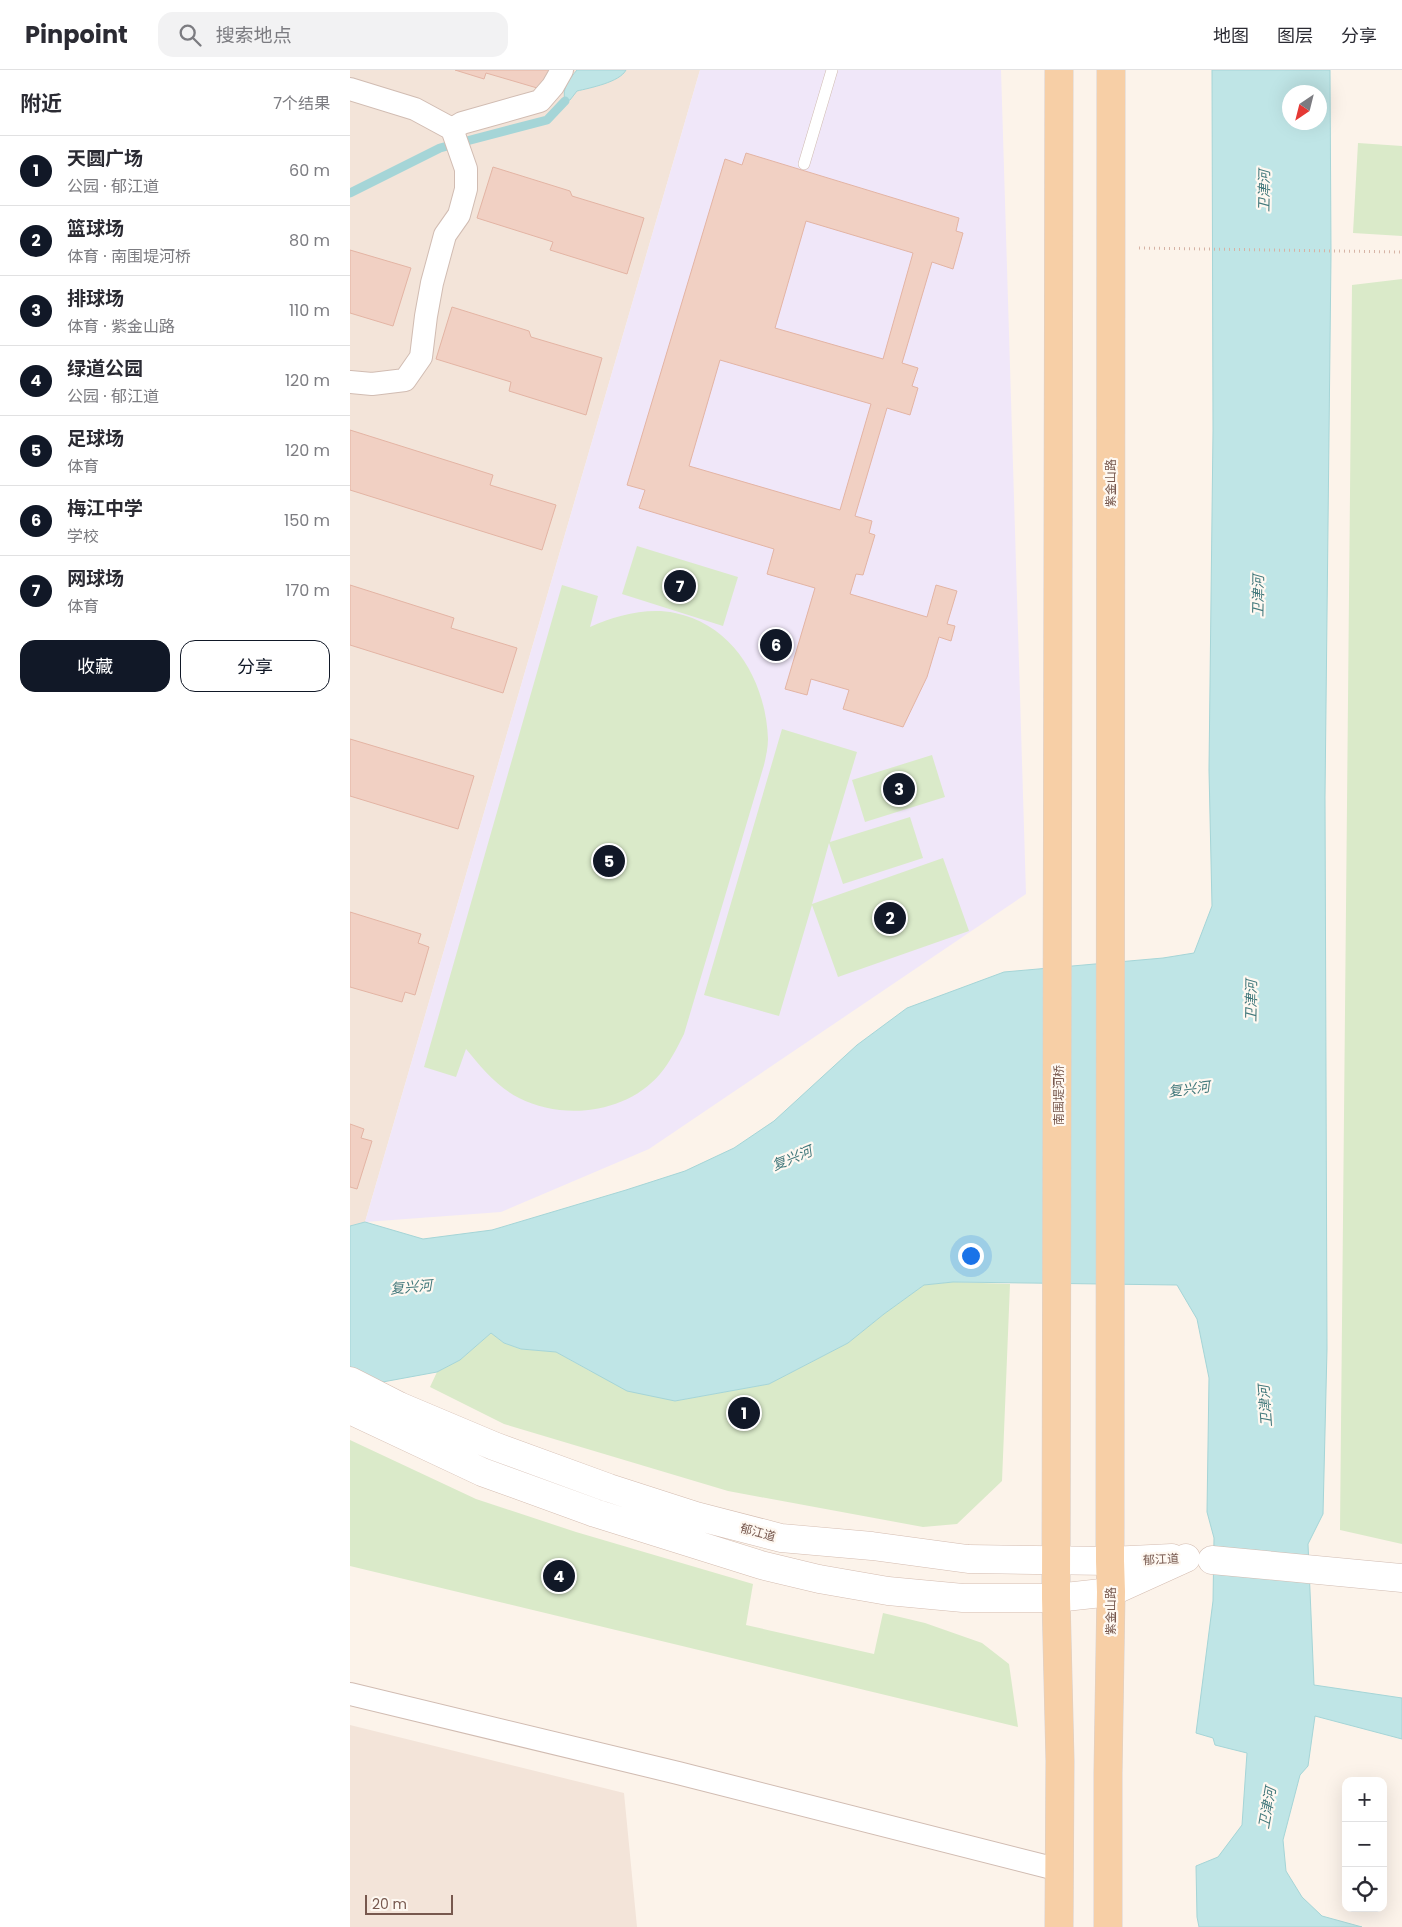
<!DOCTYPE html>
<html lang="zh">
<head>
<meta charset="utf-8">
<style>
  :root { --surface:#fff; --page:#f2f2f3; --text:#2b2b33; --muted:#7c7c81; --line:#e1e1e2; --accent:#111827 }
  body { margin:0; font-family:Poppins,"Noto Sans SC",sans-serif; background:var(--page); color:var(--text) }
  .controls { position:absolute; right:15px; bottom:15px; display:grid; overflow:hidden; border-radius:10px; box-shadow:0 5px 20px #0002 }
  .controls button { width:45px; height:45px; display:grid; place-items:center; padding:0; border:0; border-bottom:1px solid var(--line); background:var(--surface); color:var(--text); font:25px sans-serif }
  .compass { position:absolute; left:932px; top:15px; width:45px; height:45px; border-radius:50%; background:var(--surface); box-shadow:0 5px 20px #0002; rotate:215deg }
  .scale { position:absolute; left:15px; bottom:12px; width:88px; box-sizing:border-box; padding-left:5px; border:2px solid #77584e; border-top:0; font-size:14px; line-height:18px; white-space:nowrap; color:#77584e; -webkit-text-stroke:4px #fef8f1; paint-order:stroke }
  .you { position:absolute; left:620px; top:1185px; width:18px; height:18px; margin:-12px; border:4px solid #fff; border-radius:50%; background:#1a73e8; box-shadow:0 0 0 8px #1a73e833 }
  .badge { display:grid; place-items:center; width:32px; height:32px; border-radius:50%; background:var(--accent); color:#fff; font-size:16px; font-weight:700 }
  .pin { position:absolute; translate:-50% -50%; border:2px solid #fff; box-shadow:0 1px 5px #0006 }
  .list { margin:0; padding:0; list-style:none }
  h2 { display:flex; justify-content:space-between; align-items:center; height:65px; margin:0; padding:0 20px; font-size:21px }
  h2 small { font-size:16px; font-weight:400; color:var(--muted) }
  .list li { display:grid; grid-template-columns:32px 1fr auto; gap:15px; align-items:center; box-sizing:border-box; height:70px; padding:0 20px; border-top:1px solid var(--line) }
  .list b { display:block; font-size:19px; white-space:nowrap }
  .list p { margin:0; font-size:16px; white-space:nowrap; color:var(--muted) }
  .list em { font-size:16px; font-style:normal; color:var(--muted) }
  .actions { display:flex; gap:10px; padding:15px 20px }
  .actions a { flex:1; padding:11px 0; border:1px solid var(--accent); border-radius:15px; text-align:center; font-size:18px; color:var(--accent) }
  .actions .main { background:var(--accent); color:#fff }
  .icon { flex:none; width:28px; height:28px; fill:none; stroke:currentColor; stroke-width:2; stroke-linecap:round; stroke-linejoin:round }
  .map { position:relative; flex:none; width:1052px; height:1857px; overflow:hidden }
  header { display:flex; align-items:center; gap:30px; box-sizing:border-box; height:70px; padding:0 25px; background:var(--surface); border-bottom:1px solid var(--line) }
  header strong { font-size:24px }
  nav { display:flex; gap:28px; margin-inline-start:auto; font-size:18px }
  .search { width:350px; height:45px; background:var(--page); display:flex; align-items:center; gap:12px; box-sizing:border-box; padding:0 18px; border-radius:15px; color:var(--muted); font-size:19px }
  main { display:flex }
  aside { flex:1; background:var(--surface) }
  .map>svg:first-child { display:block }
  .residential { fill:#f3e4d9 }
  .education { fill:#f0e7f9 }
  .green { fill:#daeac9 }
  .water { fill:#bfe5e6; stroke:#a5d5d7; fill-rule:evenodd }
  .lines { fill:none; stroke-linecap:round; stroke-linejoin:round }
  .stream { stroke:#a5d5d7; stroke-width:9 }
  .building { fill:#f1d0c3; stroke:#e3b4a4; fill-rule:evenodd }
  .service-casing { stroke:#d1bcb2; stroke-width:12 }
  .minor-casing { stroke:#d1bcb2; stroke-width:24 }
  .tertiary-casing { stroke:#d1bcb2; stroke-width:29 }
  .secondary-casing { stroke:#d4bcb0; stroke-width:29 }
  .primary-casing { stroke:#d9d0cd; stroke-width:29 }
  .path { stroke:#d6b3a5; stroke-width:3; stroke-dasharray:1 4; stroke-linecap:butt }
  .service { stroke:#fff; stroke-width:11 }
  .minor { stroke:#fff; stroke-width:22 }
  .tertiary { stroke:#fff; stroke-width:28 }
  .secondary { stroke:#fff; stroke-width:28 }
  .primary { stroke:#f7cfa6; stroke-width:28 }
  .labels { text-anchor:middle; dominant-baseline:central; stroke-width:4.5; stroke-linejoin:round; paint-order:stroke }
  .street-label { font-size:12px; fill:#77584e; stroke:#fef8f1 }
  .water-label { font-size:14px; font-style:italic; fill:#42787b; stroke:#fef8f1 }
</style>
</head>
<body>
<header>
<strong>Pinpoint</strong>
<div class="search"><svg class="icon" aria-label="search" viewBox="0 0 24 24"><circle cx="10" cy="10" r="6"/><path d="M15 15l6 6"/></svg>搜索地点</div>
<nav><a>地图</a><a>图层</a><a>分享</a></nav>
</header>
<main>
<aside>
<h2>附近<small>7个结果</small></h2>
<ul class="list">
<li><span class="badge">1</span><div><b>天圆广场</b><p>公园 · 郁江道</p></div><em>60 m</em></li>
<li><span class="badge">2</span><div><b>篮球场</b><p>体育 · 南围堤河桥</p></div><em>80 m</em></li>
<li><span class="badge">3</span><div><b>排球场</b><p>体育 · 紫金山路</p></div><em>110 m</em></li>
<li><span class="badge">4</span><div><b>绿道公园</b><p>公园 · 郁江道</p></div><em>120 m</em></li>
<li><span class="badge">5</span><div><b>足球场</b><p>体育</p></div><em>120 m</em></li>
<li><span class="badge">6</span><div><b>梅江中学</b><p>学校</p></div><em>150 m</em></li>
<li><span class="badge">7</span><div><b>网球场</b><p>体育</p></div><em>170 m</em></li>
</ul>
<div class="actions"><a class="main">收藏</a><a>分享</a></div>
</aside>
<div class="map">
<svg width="1052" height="1857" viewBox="0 0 1052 1857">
  <rect width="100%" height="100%" fill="#fcf3ea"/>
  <path class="residential" d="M0,0h350l-335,1152 -15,4z
    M0,1655l274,68 13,134h-287z"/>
  <path class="education" d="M350,0h301l25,824 -377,255 -148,63 -136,10z"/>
  <path class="green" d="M1008,73l44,3v90l-49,-3z
    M1052,209v1265l-62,-14 12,-1245z
    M287,476l101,31 -15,49 -101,-32z
    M212,515l36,11 -8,31c25,-11 57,-20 85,-14 59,12 91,69 93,126 0,8 -2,18 -4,26l-80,269c-7,14 -14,28 -24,40 -33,39 -96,47 -141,24 -22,-11 -38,-31 -53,-49l-10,28 -32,-10z
    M432,659l75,23 -27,90 80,-25 13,41 -80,26 -14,-41 -17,61 131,-46 26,73 -131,46 -26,-72 -33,111 -75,-21z
    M582,685l13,42 -80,25 -13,-42z
    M603,1212l57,2 -8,197 -45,43 -34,3 -195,-36 -224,-67 -74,-37 7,-15 23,-12 31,-27 13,10 17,6 35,3 34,19 85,30 94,-17 79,-41 36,-29 40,-29z
    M0,1370l126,59 100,33 177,52 -7,41 128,29 9,-41 42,10 57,20 27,21 9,63 -668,-161z"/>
  <path class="water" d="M227,0h49c-6,12 -36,18 -49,21l-7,9 -5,1c-3,-14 3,-20 12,-31z
    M862,0h118l1,185 -6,542 2,552 -4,165 -15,30 6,141 88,13v41l-87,-23 -7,50 -8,9 -17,65 3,31 16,26 20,19 40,11h-163l-2,-10 -1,-51 22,-9 24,-32 5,-72 -32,-8 -2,-7 -17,-5 17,-132 1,-63 -7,-26 2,-134 -12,-59 -20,-34 -224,-3 -29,3 -40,29 -36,29 -79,41 -94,17 -48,-10 -71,-39 -35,-3 -17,-6 -13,-10 -31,27 -23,12 -87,16v-162l15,-4 58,17 69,-9 134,-40 59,-19 49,-23 40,-27 83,-76 50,-37 97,-36 159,-14 31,-5 18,-47 -3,-136 4,-339zM939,22h30v30h-30z"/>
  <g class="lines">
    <path class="stream" d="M0,123l90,-45 107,-28 18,-19"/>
  </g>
  <path class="building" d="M105,0h95l-6,20 -58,-17 -2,6z
    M396,83l213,65 -3,13 7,2 -10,36 -21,-7 -30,101 16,5 -6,18 6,2 -8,27 -23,-7 -32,108 17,5 -3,12 6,2 -12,40 -7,-1 -6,20 77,23 9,-32 21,6 -10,33 8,2 -4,15 -12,-4 -12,40 -24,50 -60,-18 6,-19 -38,-11 -4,16 -22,-6 30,-101 -48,-14 7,-25 -135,-41 6,-18 -18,-5 98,-326 17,6zM456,151l107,32 -30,106 -108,-31zM370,290l151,44 -31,106 -151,-44z
    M143,97l77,24 2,5 72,22 -17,56 -77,-24 3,-8 -76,-24z
    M0,180l61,18 -18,58 -43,-13z
    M102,237l77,24 2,6 71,21 -16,57 -77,-24 2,-9 -75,-23z
    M0,360l143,45 -3,10 66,20 -14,45 -192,-60z
    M0,515l104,33 -3,10 66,20 -14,45 -153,-48z
    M0,669l124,37 -16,53 -108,-33z
    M0,842l71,22 -3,9 11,4 -14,48 -10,-3 -3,10 -52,-15z
    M0,1054l14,5 -3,9 11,3 -15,48 -7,-2z"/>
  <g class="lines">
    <defs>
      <path id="service" d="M454,94l28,-94"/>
      <path id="minor" d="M0,19l65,20 37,20 14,40v20l-7,26 -14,20 -13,48 -6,33 -5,41 -16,23 -33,4 -22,-2
        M102,59l10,-6 78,-22 13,-15 9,-16
        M0,1624l328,79 382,97"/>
      <path id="tertiary" d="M862,1490l190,18"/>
      <path id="secondary" d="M0,1311l49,25 95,40 115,42 87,28 85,22 91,8 96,13 142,2 62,-3
        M0,1340l132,62 113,41 166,52 58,14 69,12 75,7h93l55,-6 75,-34"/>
      <path id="primary" d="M709,1857l1,-166 -4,-163 3,-1528
        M758,1857v-154l3,-181 -1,-31 1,-1491"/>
    </defs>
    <use href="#service" class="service-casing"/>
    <use href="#minor" class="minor-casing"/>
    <use href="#tertiary" class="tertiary-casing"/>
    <use href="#secondary" class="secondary-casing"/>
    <use href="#primary" class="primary-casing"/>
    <path class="path" d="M789,178l263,4"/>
    <use href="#service" class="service"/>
    <use href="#minor" class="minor"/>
    <use href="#tertiary" class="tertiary"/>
    <use href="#secondary" class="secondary"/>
    <use href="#primary" class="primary"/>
  </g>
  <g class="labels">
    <g class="street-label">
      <text transform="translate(760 413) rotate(-90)">紫金山路</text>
      <text transform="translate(708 1025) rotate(-90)">南围堤河桥</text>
      <text transform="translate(408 1462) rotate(15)">郁江道</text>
      <text transform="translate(811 1489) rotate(-3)">郁江道</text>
      <text transform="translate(760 1541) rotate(-90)">紫金山路</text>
    </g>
    <g class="water-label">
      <text transform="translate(914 121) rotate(-89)">卫津河</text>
      <text transform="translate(908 526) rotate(-89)">卫津河</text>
      <text transform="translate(901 931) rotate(-89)">卫津河</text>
      <text transform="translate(839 1019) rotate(-7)">复兴河</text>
      <text transform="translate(442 1088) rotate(-22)">复兴河</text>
      <text transform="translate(61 1217) rotate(-5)">复兴河</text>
      <text transform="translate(915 1336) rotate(-94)">卫津河</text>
      <text transform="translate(917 1738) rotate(-80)">卫津河</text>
    </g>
  </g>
</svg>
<div class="controls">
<button>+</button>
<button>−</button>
<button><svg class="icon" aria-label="locate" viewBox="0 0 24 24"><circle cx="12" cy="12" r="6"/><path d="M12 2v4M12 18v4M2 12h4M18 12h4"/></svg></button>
</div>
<svg class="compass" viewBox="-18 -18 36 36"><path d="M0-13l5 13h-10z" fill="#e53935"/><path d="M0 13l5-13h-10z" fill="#7c7c81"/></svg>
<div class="scale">20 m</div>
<div class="you"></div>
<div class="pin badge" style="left:394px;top:1343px">1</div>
<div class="pin badge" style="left:540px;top:848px">2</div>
<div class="pin badge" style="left:549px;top:719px">3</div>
<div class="pin badge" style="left:209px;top:1506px">4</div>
<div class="pin badge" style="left:259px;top:791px">5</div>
<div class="pin badge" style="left:426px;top:575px">6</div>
<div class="pin badge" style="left:330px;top:516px">7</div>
</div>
</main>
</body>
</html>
